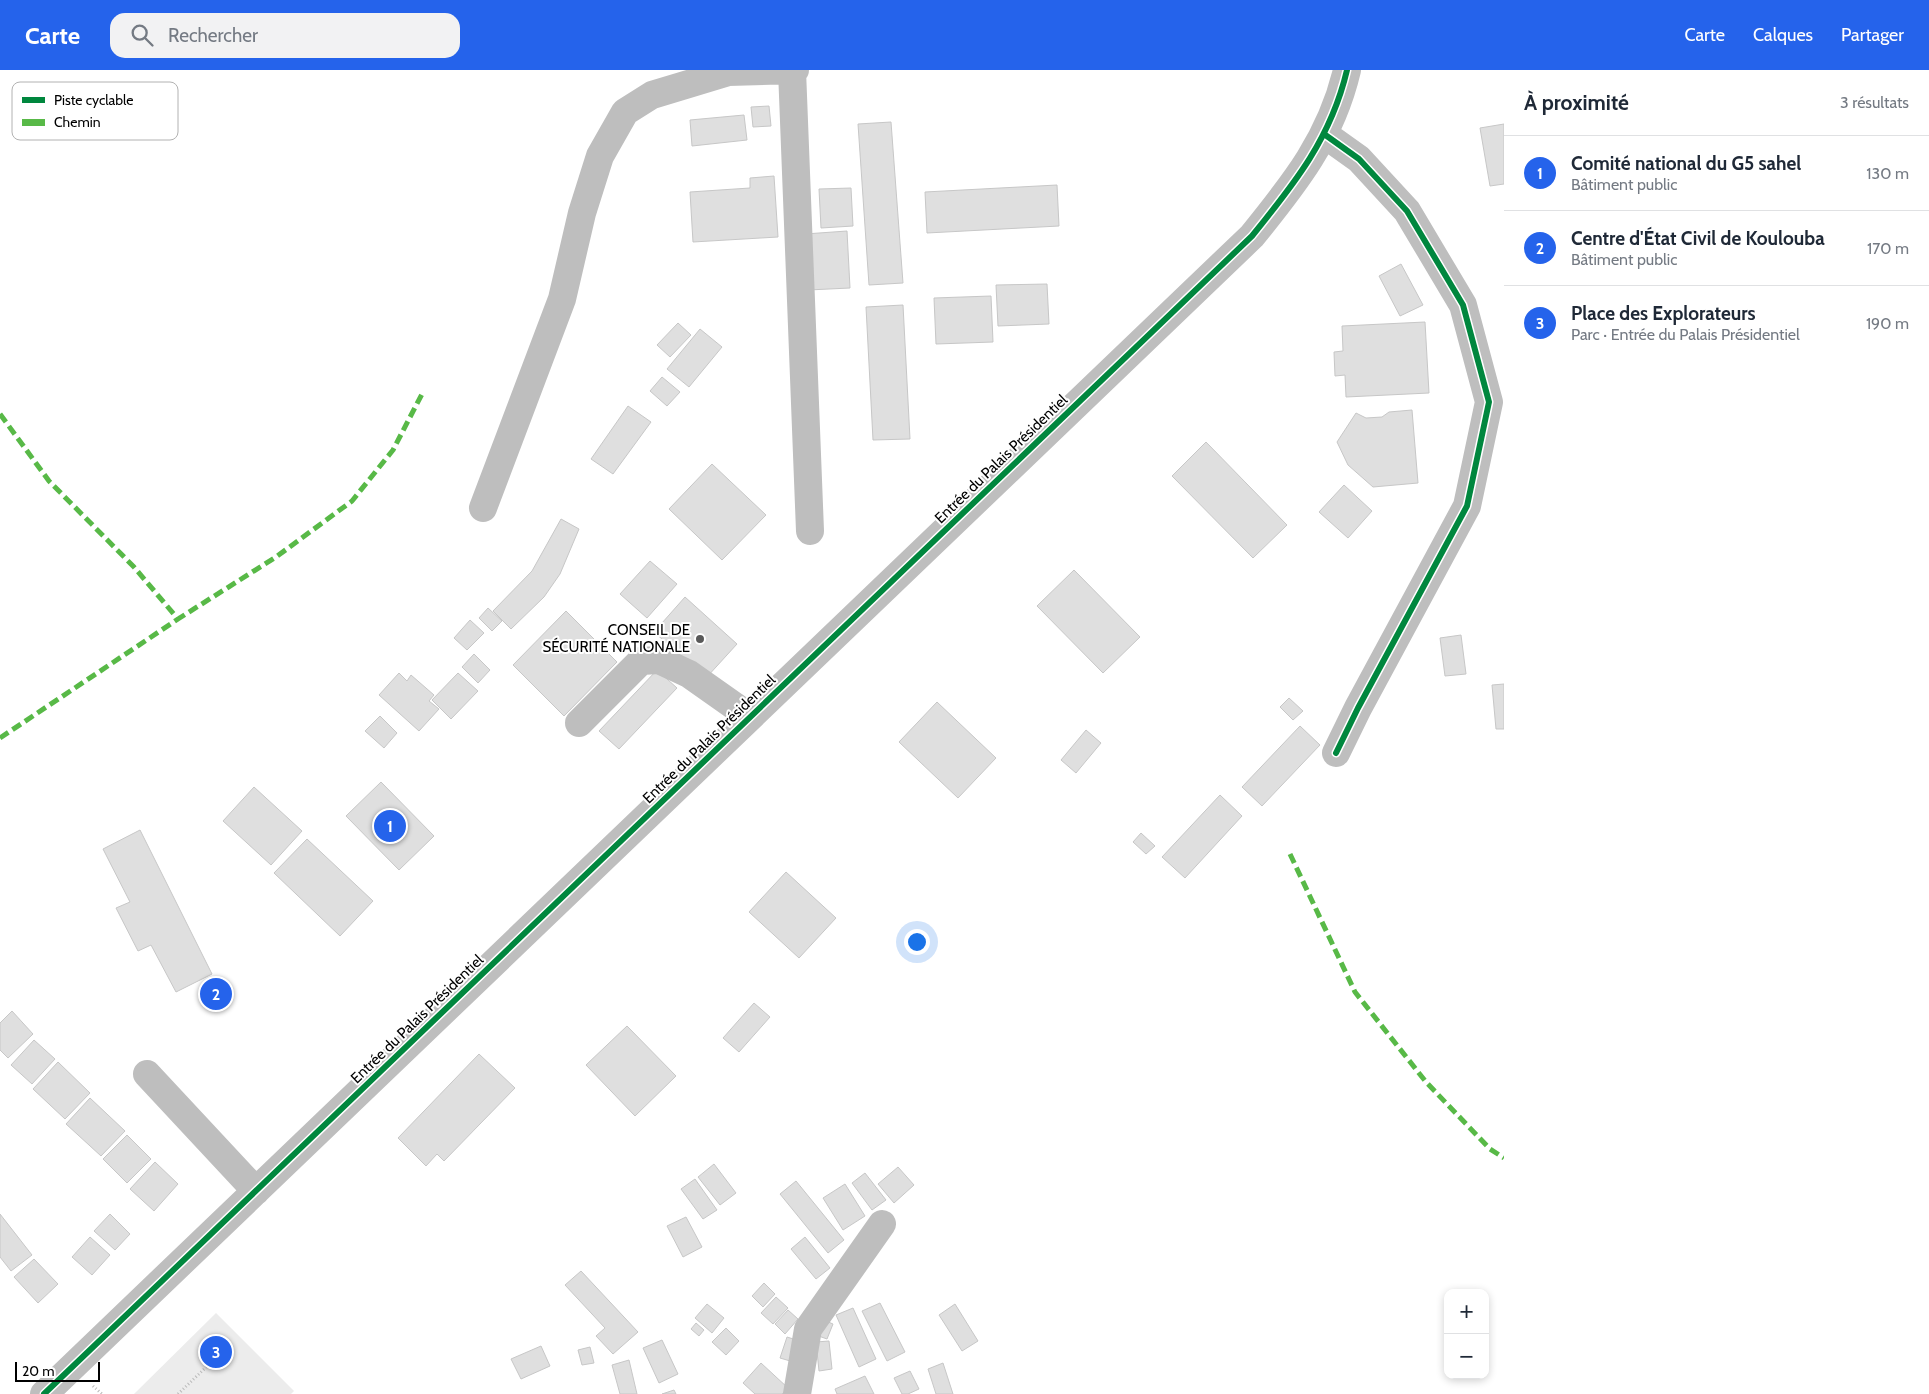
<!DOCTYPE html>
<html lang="fr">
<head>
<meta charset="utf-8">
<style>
  :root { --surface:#fff; --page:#f2f2f3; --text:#1f2937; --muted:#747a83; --line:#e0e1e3; --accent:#2563eb }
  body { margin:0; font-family:Cabin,sans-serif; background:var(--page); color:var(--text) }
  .controls { position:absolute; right:15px; bottom:15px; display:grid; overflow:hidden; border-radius:10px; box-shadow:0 2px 8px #0003 }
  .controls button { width:45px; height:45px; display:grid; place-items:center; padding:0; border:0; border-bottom:1px solid var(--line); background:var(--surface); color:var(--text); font:25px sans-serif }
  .scale { position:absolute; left:15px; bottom:12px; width:85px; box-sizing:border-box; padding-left:5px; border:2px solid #000; border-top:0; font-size:14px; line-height:18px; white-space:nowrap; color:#000; -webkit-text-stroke:4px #fff; paint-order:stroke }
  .you { position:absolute; left:916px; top:871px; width:18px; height:18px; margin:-12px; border:4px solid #fff; border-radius:50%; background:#1a73e8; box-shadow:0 0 0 8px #1a73e833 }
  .badge { display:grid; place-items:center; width:32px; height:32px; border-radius:50%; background:var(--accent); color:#fff; font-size:16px; font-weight:700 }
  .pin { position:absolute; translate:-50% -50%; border:2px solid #fff; box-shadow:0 1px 5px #0006 }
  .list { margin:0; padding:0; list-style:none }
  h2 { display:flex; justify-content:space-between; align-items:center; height:65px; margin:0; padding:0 20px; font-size:21px }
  h2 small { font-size:16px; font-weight:400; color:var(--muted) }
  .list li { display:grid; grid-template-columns:32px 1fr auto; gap:15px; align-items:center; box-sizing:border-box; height:75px; padding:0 20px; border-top:1px solid var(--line) }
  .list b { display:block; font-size:19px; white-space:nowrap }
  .list p { margin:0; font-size:16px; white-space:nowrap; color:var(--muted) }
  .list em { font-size:16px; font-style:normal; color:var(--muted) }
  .icon { flex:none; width:28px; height:28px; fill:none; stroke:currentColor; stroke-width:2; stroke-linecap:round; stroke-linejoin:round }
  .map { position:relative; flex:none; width:1504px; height:1324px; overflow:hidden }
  header { display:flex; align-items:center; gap:30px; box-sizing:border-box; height:70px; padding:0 25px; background:var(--accent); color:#fff }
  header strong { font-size:24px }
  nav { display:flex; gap:28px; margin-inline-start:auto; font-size:18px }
  .search { width:350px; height:45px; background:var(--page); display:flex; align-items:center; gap:12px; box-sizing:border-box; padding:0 18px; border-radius:15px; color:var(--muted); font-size:19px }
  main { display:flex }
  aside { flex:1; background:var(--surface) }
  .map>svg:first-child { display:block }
  .green { fill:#ececec }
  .building { fill:#dfdfdf; stroke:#c7c7c7 }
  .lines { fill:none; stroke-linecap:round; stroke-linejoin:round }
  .path { stroke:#b9b9b9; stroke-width:3; stroke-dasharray:1 2.5; stroke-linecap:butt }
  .minor { stroke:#bebebe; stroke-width:28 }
  .quiet { stroke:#58b947; stroke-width:5; stroke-dasharray:10 5; stroke-linecap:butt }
  .cycleway-casing { stroke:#fff; stroke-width:9 }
  .cycleway { stroke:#00873e; stroke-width:6 }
  .poi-dot { fill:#595959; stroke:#fff; stroke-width:2 }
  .labels { text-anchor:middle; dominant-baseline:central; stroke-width:4; stroke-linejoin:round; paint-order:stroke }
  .street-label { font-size:15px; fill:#000; stroke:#fff }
  .poi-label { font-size:15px; fill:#000; stroke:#fff; text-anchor:end }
  .key { fill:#fff; stroke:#b2b2b2; stroke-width:1 }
  .key-label { font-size:14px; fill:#000 }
</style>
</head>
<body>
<header>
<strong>Carte</strong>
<div class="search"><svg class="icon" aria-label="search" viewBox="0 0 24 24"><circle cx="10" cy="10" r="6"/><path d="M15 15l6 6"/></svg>Rechercher</div>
<nav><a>Carte</a><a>Calques</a><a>Partager</a></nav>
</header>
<main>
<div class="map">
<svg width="1504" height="1324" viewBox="0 0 1504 1324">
  <rect width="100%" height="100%" fill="#fff"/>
  <path class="green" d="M216,1243l78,78 -3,3h-157z"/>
  <path class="building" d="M769,36l2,20 -18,1 -2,-20z
    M744,45l3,25 -55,6 -2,-26z
    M891,52l12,161 -34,2 -11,-161z
    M1504,54v60l-14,2 -10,-58z
    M774,106l4,61 -85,5 -3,-50 60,-4v-10z
    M1057,115l2,41 -132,7 -2,-41z
    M851,118l2,38 -32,2 -2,-39z
    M847,161l3,57 -42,2 -3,-56z
    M1401,194l22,41 -23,11 -21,-40z
    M1047,214l2,40 -51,2 -2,-41z
    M991,226l2,46 -57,2 -2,-46z
    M903,235l7,134 -37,1 -7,-133z
    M1425,252l4,71 -83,4 -1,-22 -10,1 -1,-24 9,-1 -1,-25z
    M678,253l13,12 -21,22 -13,-12z
    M700,259l22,18 -33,40 -22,-18z
    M662,307l18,15 -13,14 -17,-15z
    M628,336l23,16 -38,52 -22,-15z
    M1412,340l6,73 -45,4 -25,-22 -11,-23 19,-29 10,5 16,-1 7,-5z
    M1206,372l81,83 -34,33 -81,-82z
    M712,394l54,51 -44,45 -53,-51z
    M1344,415l28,26 -24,27 -29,-26z
    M561,449l18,10 -19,45 -16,23 -33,32 -18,-18 39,-40z
    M650,491l27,23 -30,34 -27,-24z
    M1074,500l66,67 -37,36 -66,-67z
    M685,527l52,47 -31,34 -52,-46z
    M488,538l14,13 -10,10 -13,-13z
    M566,541l51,51 -53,54 -51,-51z
    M470,550l14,13 -17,17 -13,-12z
    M1461,565l5,39 -21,2 -5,-38z
    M474,584l16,16 -12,13 -16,-16z
    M657,600l20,18 -58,61 -20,-18z
    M399,603l8,8 4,-6 23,20 -5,6 10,8 -20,22 -40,-36z
    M458,603l20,18 -27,28 -19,-19z
    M1504,614v45h-8l-4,-44z
    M1289,628l14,13 -10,9 -13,-13z
    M937,632l59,56 -38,40 -59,-56z
    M380,646l17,17 -13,15 -19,-17z
    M1300,656l20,19 -58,61 -20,-19z
    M1086,660l15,13 -25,30 -15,-13z
    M381,712l53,54 -35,34 -53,-54z
    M254,717l48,44 -31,34 -48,-44z
    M1220,725l22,21 -57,62 -23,-21z
    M140,760l72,144 -36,18 -25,-47 -13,6 -22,-43 14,-6 -27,-53z
    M1141,763l14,13 -9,8 -13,-12z
    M307,769l66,62 -33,35 -66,-63z
    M786,802l50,46 -37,40 -50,-46z
    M754,933l16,14 -31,35 -16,-14z
    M12,941l21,23 -25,24 -8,-8v-27z
    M627,956l49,50 -41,40 -49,-51z
    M34,970l21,19 -23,25 -21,-19z
    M479,984l36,34 -71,73 -7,-7 -11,12 -28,-28z
    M58,992l32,31 -25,26 -32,-30z
    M90,1028l35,33 -24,25 -35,-32z
    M127,1065l24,24 -24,24 -24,-24z
    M155,1092l23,22 -24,27 -24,-22z
    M714,1094l22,29 -16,12 -22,-28z
    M898,1097l16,18 -20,18 -16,-19z
    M865,1103l21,27 -14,10 -20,-27z
    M695,1109l22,31 -14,9 -22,-30z
    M796,1111l48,59 -16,13 -48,-59z
    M845,1114l20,32 -22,14 -20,-32z
    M0,1144l32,41 -21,16 -11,-14z
    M110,1144l20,20 -15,16 -21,-19z
    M686,1147l16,30 -19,10 -16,-31z
    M90,1167l20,18 -18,20 -20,-18z
    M805,1167l25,31 -14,11 -25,-30z
    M34,1189l24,25 -20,19 -24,-26z
    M581,1201l57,61 -25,22 -17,-18 9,-8 -40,-43z
    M764,1213l11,11 -12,13 -11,-11z
    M776,1227l12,11 -15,16 -12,-11z
    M880,1233l25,49 -18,9 -25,-50z
    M707,1234l17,14 -12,15 -17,-15z
    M955,1234l23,37 -16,10 -23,-36z
    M853,1238l23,51 -17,8 -23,-52z
    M788,1240l10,9 -13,15 -10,-10z
    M819,1248l14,6 -6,15 -14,-5z
    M696,1253l8,7 -5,6 -8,-7z
    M726,1258l13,13 -13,14 -14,-13z
    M787,1267l16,5 -6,21 -17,-5z
    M662,1270l16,34 -19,9 -16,-35z
    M829,1271l3,28 -13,2 -3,-29z
    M541,1276l9,20 -29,13 -10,-20z
    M590,1277l4,16 -12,2 -4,-15z
    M629,1290l8,34h-17l-8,-29z
    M761,1293l27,25 -6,6h-27l-12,-11z
    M943,1293l10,31h-17l-8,-25z
    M910,1301l9,18 -11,5h-6l-8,-16z
    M865,1306l9,18h-37l-2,-5z
    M674,1320l2,4h-14z"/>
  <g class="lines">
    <path class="path" d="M93,1316l9,8
      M178,1324l43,-41"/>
    <path class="minor" d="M792,0l18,461
      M1324,64l35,25 48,52 56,94 26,97 -22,104 -109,202 -22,45
      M483,438l79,-209 20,-86 18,-57 25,-44 27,-17 76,-23 67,-2
      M579,653l62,-62 18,-1 30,14 61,43
      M147,1004l109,117
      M44,1324l1208,-1158c43,-53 79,-98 95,-166
      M797,1324l11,-65 74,-105"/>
    <path class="quiet" d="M0,344l49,67 85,86 44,52 98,-62 76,-56 41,-51 29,-56
      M0,668l178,-119
      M1290,784l65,138 71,90 64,67 14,9"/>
    <defs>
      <path id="cycleway" d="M1324,64l35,25 48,52 56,94 26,97 -22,104 -109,202 -22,45
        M44,1324l1208,-1158c43,-53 79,-98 95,-166"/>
    </defs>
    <use href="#cycleway" class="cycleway-casing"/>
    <use href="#cycleway" class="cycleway"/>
  </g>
  <circle class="poi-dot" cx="700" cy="569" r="5"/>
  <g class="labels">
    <g class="street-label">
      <text transform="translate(1001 389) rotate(-44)">Entrée du Palais Présidentiel</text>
      <text transform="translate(709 669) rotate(-44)">Entrée du Palais Présidentiel</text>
      <text transform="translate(417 949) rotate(-44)">Entrée du Palais Présidentiel</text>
    </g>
    <g class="poi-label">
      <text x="690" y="560">CONSEIL DE<tspan x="690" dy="17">SÉCURITÉ NATIONALE</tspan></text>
    </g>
  </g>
  <rect x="12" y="12" width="166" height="58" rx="8" class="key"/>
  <rect x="22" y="27" width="23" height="6" fill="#00873e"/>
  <rect x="22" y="49" width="23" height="7" fill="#58b947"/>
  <g class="key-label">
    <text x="54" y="35">Piste cyclable</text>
    <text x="54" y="57">Chemin</text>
  </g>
</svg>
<div class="controls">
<button>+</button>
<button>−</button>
</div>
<div class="scale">20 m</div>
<div class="you"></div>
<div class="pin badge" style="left:390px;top:756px">1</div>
<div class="pin badge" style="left:216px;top:924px">2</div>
<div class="pin badge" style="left:216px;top:1282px">3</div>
</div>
<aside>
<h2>À proximité<small>3 résultats</small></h2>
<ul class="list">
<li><span class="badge">1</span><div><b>Comité national du G5 sahel</b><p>Bâtiment public</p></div><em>130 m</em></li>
<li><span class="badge">2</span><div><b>Centre d'État Civil de Koulouba</b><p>Bâtiment public</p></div><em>170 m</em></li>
<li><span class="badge">3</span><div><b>Place des Explorateurs</b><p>Parc · Entrée du Palais Présidentiel</p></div><em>190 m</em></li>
</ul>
</aside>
</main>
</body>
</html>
